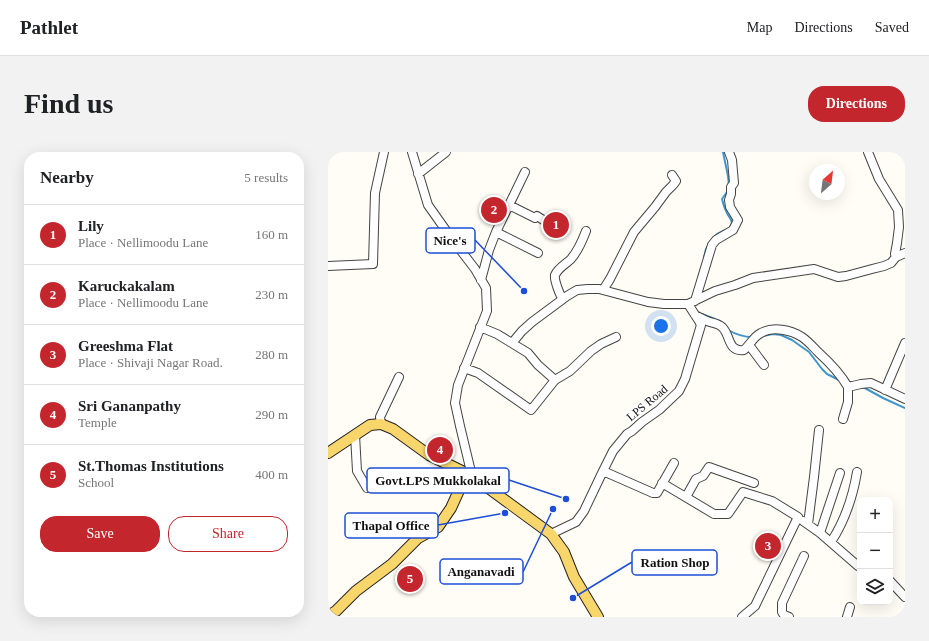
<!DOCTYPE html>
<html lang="en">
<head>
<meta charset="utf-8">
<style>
  :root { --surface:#fff; --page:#f2f2f2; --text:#202124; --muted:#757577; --line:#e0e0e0; --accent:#c4262e }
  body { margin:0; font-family:"Times New Roman",serif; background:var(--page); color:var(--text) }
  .controls { position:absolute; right:12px; bottom:12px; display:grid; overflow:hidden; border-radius:8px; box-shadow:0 4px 16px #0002 }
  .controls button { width:36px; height:36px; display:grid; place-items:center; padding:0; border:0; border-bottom:1px solid var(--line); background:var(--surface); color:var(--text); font:20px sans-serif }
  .compass { position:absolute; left:481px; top:12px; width:36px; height:36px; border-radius:50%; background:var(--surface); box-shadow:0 4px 16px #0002; rotate:28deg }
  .you { position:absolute; left:333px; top:174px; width:14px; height:14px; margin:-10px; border:3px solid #fff; border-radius:50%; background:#1a73e8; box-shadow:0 0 0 6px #1a73e833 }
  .badge { display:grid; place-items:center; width:26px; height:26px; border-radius:50%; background:var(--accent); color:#fff; font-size:13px; font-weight:700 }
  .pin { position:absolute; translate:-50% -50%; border:2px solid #fff; box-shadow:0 1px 4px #0006 }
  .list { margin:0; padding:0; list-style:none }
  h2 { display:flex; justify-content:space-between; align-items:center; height:52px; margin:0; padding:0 16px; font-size:17px }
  h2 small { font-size:13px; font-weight:400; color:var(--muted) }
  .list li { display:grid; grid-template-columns:26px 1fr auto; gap:12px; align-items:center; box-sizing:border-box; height:60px; padding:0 16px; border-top:1px solid var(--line) }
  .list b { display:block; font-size:15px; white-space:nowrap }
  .list p { margin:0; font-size:13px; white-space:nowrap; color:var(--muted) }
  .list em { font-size:13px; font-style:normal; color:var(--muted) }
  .actions { display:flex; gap:8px; padding:12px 16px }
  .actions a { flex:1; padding:9px 0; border:1px solid var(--accent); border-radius:16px; text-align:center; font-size:14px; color:var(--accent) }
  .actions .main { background:var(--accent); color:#fff }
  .icon { flex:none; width:22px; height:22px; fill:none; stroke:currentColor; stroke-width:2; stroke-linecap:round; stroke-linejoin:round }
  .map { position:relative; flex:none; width:577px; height:465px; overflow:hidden; border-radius:16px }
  header { display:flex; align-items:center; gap:24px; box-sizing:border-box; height:56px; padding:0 20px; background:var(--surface); border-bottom:1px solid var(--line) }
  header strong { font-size:19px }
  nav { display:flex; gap:22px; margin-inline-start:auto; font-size:14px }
  .intro { display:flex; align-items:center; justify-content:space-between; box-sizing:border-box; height:96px; padding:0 24px }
  h1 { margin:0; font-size:28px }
  .button { padding:10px 18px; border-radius:16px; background:var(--accent); color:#fff; font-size:14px; font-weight:700 }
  main { display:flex; gap:24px; padding:0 24px }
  aside { flex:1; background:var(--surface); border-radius:16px; box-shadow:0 4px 16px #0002 }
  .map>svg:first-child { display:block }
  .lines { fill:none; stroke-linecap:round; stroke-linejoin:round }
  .stream { stroke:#3f96cf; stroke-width:2 }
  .minor-casing { stroke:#444; stroke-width:10 }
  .major-casing { stroke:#222; stroke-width:12 }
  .minor { stroke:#fff; stroke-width:8 }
  .major { stroke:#f9d66b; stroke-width:10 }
  .labels { text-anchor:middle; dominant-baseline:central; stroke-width:4; stroke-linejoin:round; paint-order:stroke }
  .street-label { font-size:12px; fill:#111; stroke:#fff }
  .leader { fill:none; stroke:#1d4ed8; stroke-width:1.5 }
  .callout-dot { fill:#1d4ed8; stroke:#fff; stroke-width:1.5 }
  .callout { fill:#fff; stroke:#1d4ed8; stroke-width:1.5 }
  .callout-label { font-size:13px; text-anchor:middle; font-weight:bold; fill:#111 }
</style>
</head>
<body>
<header>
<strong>Pathlet</strong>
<nav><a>Map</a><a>Directions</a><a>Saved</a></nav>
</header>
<div class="intro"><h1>Find us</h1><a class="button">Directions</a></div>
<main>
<aside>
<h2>Nearby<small>5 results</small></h2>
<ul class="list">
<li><span class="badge">1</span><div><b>Lily</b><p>Place · Nellimoodu Lane</p></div><em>160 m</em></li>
<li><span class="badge">2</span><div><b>Karuckakalam</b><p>Place · Nellimoodu Lane</p></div><em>230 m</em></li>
<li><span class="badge">3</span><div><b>Greeshma Flat</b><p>Place · Shivaji Nagar Road.</p></div><em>280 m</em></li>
<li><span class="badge">4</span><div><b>Sri Gananpathy</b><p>Temple</p></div><em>290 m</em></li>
<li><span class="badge">5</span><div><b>St.Thomas Institutions</b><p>School</p></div><em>400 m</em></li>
</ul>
<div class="actions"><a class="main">Save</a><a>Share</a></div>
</aside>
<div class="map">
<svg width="577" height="465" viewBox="0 0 577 465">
  <rect width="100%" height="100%" fill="#fffdf5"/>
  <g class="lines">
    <path class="stream" d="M395,0l5,24 1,10
      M387,84c4,-4 9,-5 14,-8 7,-6 -1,-11 -3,-17 -2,-4 -3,-8 -4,-12l5,-7
      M376,105l2,-8 3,-5
      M374,162l18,7
      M400,178c9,5 15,7 24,7
      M435,184l10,-2 8,1 11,5 17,12 13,17 5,5 14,7
      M535,235l20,11 22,10"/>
    <defs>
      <path id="minor" d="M84,0l16,53 24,34 23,30 11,19 1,23 -29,74 -3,18 5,23 12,50
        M540,0l11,27 19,31 1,17 -2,16 -2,11 1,3
        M90,22l28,-22
        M181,53l26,13 2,-2 11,7
        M168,80l42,21
        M0,114l45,-2 2,-71 9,-41
        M153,128l8,-30 7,-18 29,-60
        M275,138l7,-11 24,-47 21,-25 11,-15 7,-7 3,-4 -4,-6
        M235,147c-3,-3 -9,-19 -8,-24 3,-7 11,-11 16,-16 6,-7 12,-20 15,-28
        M367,149l17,-56 4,-5 17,-10 5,-10 -8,-13 -1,-7 2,-6v-7l3,-4 -2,-23 -3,-8
        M367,163c4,2 8,4 12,6 5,2 11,2 15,6 9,8 5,25 22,23 6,-5 9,-13 17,-17 12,-7 30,-3 41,4 6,4 11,10 16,15 11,10 22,21 30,35l13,-3 10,-1 34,16
        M152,175l17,7 31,19 10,12 17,15 15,-9 21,-20 10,-7 15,-7
        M184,191l10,-12 10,-9 35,-26 10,-6 11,-1h11l49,13 16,2h24l27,-13 20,-6 18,-7 61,-9 24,8 8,-1 26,-7 12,-3 7,-3 5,-6 9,-4
        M421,193l15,20
        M136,216l14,5 53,37 24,-30
        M557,238l20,-47
        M515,267l5,-17v-15
        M53,272l-1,-7 19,-40
        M27,283l2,36 10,17
        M275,319l10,-20 14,-17 5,-3 10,-9 17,-12 20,-19 6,-12 16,-54 -2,-4 -11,-17
        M334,331l52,31h14l15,-22 29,9 26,16 -43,89 -13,11
        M358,345l10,-18 7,-3 6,-9 45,16
        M475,369l17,12 38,33 2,-1
        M480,372l6,-47 5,-47
        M492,381l20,-60
        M223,382l25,-12 8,-11 19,-40 50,22h4l17,-30
        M503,390c13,-20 22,-46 26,-70
        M562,429l15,16
        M461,465l-5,-2 -2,-3v-9l22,-47
        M519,465l3,-10"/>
      <path id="major" d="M0,301l42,-28 11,-1 12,5 36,26 43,21 79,58 13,18 10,25 24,40
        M0,464l8,-5 20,-20 36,-27 26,-26 20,-11 13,-19 10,-22 11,-10"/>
    </defs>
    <use href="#minor" class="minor-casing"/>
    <use href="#major" class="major-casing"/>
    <use href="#minor" class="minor"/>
    <use href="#major" class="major"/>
  </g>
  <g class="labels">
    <g class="street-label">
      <text transform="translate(319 251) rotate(-40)">LPS Road</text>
    </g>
  </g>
  <path class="leader" d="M196 139L147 88M238 347L181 328M177 361L110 373M245 446L304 410M225 357L195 420"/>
  <g class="callout-dot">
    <circle cx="196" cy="139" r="4"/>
    <circle cx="238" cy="347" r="4"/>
    <circle cx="177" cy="361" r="4"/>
    <circle cx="245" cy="446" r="4"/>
    <circle cx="225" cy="357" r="4"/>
  </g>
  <g class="callout">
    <rect x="98" y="76" width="49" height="25" rx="4"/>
    <rect x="39" y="316" width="142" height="25" rx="4"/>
    <rect x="17" y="361" width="93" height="25" rx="4"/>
    <rect x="304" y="398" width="85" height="25" rx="4"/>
    <rect x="112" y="407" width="83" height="25" rx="4"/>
  </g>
  <g class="callout-label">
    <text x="122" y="93">Nice's</text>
    <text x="110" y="333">Govt.LPS Mukkolakal</text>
    <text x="63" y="378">Thapal Office</text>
    <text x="347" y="415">Ration Shop</text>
    <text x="153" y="424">Anganavadi</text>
  </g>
</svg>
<div class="controls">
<button>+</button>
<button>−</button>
<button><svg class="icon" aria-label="layers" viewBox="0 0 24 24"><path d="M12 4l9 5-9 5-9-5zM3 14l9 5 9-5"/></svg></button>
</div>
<svg class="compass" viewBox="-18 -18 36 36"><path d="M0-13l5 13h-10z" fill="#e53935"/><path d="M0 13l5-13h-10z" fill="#757577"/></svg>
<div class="you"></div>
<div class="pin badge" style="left:228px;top:73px">1</div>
<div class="pin badge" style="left:166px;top:58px">2</div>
<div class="pin badge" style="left:440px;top:394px">3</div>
<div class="pin badge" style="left:112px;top:298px">4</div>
<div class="pin badge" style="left:82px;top:427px">5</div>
</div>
</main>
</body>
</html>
